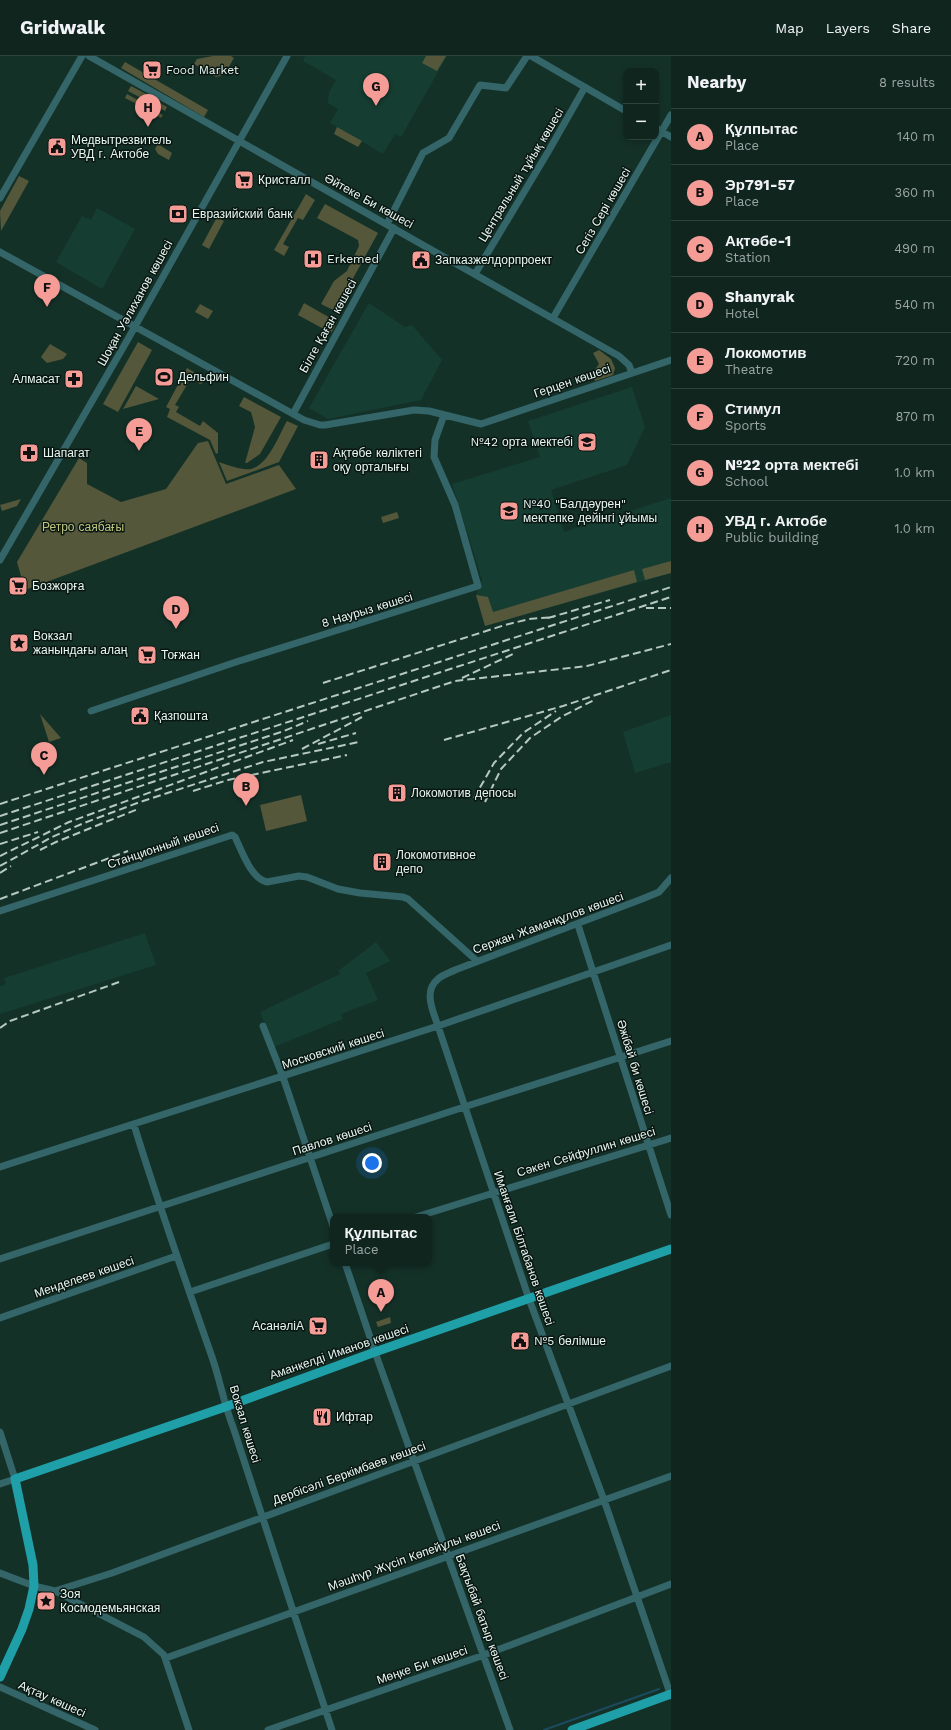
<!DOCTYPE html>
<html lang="en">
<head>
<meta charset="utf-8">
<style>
  :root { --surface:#0f251e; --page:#182d27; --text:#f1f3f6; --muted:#9ba5a4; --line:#2f423c; --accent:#f59c96 }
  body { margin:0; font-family:"Work Sans",sans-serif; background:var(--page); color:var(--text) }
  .controls { position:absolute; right:12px; top:12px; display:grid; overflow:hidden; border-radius:8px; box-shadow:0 2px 6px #0003 }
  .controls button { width:36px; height:36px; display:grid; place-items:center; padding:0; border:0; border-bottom:1px solid var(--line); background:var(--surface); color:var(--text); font:20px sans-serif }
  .you { position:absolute; left:372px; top:1107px; width:14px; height:14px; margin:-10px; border:3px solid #fff; border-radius:50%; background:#1a73e8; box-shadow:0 0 0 6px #1a73e833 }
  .badge { display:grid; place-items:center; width:26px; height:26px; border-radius:50%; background:var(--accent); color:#111; font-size:13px; font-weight:700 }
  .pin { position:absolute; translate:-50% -33px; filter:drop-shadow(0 1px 2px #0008) }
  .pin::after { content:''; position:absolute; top:21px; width:14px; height:12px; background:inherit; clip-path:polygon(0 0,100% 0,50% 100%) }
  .popup { position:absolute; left:330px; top:1158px; width:102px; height:52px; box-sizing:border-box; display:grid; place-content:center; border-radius:8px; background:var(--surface); filter:drop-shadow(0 1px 3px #0005); font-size:13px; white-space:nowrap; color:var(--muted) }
  .popup b { font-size:15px; color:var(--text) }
  .popup::after { content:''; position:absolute; left:50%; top:100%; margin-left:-8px; border:8px solid transparent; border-top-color:var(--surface) }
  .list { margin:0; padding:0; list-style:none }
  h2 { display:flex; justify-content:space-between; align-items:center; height:52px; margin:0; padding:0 16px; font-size:17px }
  h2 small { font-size:13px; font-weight:400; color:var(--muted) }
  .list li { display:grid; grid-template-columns:26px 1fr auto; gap:12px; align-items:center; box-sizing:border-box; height:56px; padding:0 16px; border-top:1px solid var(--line) }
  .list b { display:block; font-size:15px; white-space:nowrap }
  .list p { margin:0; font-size:13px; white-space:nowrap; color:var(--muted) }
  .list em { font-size:13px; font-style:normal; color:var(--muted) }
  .map { position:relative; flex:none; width:671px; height:1674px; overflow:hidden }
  header { display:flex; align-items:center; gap:24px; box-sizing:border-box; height:56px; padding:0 20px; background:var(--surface); border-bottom:1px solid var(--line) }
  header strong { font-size:19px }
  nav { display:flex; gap:22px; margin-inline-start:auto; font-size:14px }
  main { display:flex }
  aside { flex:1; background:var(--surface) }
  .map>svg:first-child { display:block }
  .built { fill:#163d32 }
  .green { fill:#54573a }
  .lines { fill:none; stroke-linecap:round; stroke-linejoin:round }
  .stream { stroke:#1c4a5f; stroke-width:2 }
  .minor { stroke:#336569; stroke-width:7 }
  .major { stroke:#1f9fa7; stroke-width:9 }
  .rail { stroke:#b5c8c1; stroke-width:2; stroke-dasharray:8 4; stroke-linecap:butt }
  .labels { text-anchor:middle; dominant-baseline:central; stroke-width:3; stroke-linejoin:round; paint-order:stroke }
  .poi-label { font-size:12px; fill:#e7f7f1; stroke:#0a1612; text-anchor:start }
  .street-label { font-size:12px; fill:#e7f7f1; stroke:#0a1612 }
  .park-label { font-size:12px; fill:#bfc580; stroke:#0a1612 }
</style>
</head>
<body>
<header>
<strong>Gridwalk</strong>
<nav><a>Map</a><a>Layers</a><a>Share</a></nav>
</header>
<main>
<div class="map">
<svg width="671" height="1674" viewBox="0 0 671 1674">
  <rect width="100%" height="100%" fill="#143128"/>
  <path class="built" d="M305,0h142l-46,81 -6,-3 -12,20 -53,-31 8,-14 -10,-6 1,-11 7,-12 -33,-19z
    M97,152l38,21 -33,60 -46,-27 26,-46 9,4z
    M369,247l36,24 7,-2 30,35 -21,40 -93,19 -19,-11z
    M632,331l13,40 -18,38 -76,25 13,42 107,-34v75l-186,53 -9,-31 6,-15 -30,-96 88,-27 -12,-36z
    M671,659v47l-36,11 -12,-41z
    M145,877l11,32 -156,49v-28l6,-2 -2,-6z
    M376,886l14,19 -24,12 12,27 -37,14 2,5 -69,28 -14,-35 80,-38 -2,-3z"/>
  <path class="green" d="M213,0h18l3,2 -10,17 -8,2 -22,-13 3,-5z
    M426,0h20l-9,15 -15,-8z
    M125,6l83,48 -4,7 -83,-49z
    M131,30l17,9 -3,5 -17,-9z
    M127,38l16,9 -2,3 -16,-8z
    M151,42l16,9 -2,4 -16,-9z
    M146,49l17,10 -2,3 -17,-10z
    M337,71l25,14 -4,6 -24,-13z
    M158,88l14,9 -3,7 -11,-6 -3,-5z
    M19,120l10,5 -28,50 -1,-20z
    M306,138l9,6 -12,20 -5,-2 -15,26 6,3 -5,9 -10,-6z
    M325,148l53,29 -43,78 -14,-7 13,-23 13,-10 12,-25 -1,-6 -41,-22z
    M217,161l7,4 -15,28 -7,-4z
    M304,247l28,16 3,7 -4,7 -33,-18z
    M200,248l13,7 -5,8 -13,-7z
    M138,286l14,8 -34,62 -15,-8z
    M50,288l17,10 -4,5 -16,4 -6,-6z
    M599,294l12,9 4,9 -2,7 -18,6 -3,-7 7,-10 -6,-11z
    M187,312l19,11 -3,4 -3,1 -9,-6 -16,27 4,2 -3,5 24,14 3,-5 15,12v20l-2,1 -6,-14 -43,-23 3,-8 -4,-2z
    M136,330l23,13 -36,10z
    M244,341l37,20 -21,37 -13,9h-2l10,-36 -4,-15 -12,-6z
    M287,365l11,5 -19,36 -52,19 -8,-19c8,3 17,6 25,7 22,4 34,-33 43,-48z
    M208,385l18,43 53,-19 17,24 -271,101 -8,-28 62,-104 8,5v21l34,18 45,-13 32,-46z
    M21,443l-4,7 -15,5 -2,-6z
    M397,456l2,6 -16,5 -2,-6z
    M671,505v12l-26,7 -3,-11z
    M634,514l3,12 -152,44 -9,-31 12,2 5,15z
    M40,658l21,24 -12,4z
    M301,739l6,26 -41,10 -6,-26z
    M390,1261l1,6 -13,4 -2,-5z"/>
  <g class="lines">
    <path class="stream" d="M544,1674l115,-41"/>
    <path class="minor" d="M89,0l530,300 10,9 3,8
      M531,0l95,55
      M656,72l15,9
      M0,142l82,-142
      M387,168l36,-71 26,-15 31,-53 26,3 21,-32
      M0,196l304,168 16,5h5l89,-15 15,1 52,13 190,-64
      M475,218l73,-122 37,-65
      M553,262l118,-203
      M293,358l101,-186
      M0,504l128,-221 159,-283
      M91,655l145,-49 242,-76 -23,-81 -21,-48 1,-17 9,-25
      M671,822l-12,14 -17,7 -187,71c-6,3 -13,5 -17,9 -15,12 -5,32 0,47l91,273 75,201 67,196
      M0,855l232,-76 3,2c7,14 16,42 32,45l32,-6 8,1 31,12 22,4 43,4 5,2 69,62
      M578,869l93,290
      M263,970l20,51 50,149
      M134,1069c24,78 51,155 78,232 8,23 12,47 21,70l99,303
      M0,1111l438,-141 233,-81
      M416,1161l255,-79
      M0,1203l464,-152 207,-66
      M345,1207l30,89 135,378
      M190,1236l143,-48
      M0,1262l176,-62
      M0,1376l15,47 -15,5
      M0,1517l34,13 21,5 57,-18 559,-207
      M55,1535l89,46 20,18 25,75
      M166,1602l505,-182
      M0,1631l95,43
      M268,1674l216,-75 187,-71"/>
    <path class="major" d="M0,1621l22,-48 7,-20 5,-23 -1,-21 -18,-86 210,-72 150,-55 296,-103
      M572,1674l99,-36"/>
    <path class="rail" d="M646,552h25
      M548,562l62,-18
      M462,622l51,-24
      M323,627l182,-58 24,-6 25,-2
      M444,684l119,-34 108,-36
      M318,688l38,-11
      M302,693l60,-32
      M193,735l35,-11 119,-25
      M474,742l20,-35 29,-30 33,-22
      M485,746l16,-33 29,-31 31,-21 35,-18
      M0,748l671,-217
      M0,760l671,-219
      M0,769l284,-94 24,-10
      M0,777l455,-152 132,-15 84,-22
      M0,788l38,-12
      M40,794l16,-8 82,-33
      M0,800l69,-34 224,-82
      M0,810l52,-29 32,-14 56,-21 123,-40 96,-20
      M0,817l11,-7
      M0,843l128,-48
      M0,972l10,-7 112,-40"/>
  </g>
  <defs>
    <symbol id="supermarket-square" viewBox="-11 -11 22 22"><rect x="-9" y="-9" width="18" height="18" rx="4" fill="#f59c96" stroke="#0a1612"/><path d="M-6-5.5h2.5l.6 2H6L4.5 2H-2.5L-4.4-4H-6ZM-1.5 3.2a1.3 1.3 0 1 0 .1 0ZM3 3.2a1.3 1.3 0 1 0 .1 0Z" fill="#111"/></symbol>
    <symbol id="civic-square" viewBox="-11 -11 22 22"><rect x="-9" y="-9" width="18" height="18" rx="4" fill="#f59c96" stroke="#0a1612"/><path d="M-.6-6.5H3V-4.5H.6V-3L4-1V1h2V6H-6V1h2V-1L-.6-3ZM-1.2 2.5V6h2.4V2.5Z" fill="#111"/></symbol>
    <symbol id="bank-square" viewBox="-11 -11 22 22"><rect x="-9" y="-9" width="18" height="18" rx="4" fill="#f59c96" stroke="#0a1612"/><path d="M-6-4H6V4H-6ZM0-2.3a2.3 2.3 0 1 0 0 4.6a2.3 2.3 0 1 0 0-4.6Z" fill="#111"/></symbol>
    <symbol id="hospital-square" viewBox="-11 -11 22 22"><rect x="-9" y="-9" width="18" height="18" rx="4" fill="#f59c96" stroke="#0a1612"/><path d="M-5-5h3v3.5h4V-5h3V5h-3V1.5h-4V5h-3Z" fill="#111"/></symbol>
    <symbol id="stadium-square" viewBox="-11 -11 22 22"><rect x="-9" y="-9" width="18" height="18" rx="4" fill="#f59c96" stroke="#0a1612"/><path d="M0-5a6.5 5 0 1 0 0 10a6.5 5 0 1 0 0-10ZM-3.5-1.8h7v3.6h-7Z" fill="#111"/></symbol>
    <symbol id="pharmacy-square" viewBox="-11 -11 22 22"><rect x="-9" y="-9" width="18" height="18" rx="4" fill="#f59c96" stroke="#0a1612"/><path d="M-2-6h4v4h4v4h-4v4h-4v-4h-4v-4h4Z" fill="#111"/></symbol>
    <symbol id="school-square" viewBox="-11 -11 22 22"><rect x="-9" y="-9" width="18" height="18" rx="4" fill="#f59c96" stroke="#0a1612"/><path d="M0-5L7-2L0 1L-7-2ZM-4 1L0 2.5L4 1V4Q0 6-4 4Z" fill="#111"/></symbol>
    <symbol id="building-square" viewBox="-11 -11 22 22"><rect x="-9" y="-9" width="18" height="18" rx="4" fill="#f59c96" stroke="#0a1612"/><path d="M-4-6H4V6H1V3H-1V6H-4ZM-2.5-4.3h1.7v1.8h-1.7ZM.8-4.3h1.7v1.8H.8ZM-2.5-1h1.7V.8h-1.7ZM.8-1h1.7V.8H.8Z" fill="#111"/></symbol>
    <symbol id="sight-square" viewBox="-11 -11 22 22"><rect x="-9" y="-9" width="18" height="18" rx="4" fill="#f59c96" stroke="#0a1612"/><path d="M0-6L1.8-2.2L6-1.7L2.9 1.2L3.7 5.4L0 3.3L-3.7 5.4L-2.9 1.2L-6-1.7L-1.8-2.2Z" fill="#111"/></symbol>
    <symbol id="restaurant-square" viewBox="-11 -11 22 22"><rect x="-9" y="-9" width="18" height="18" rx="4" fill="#f59c96" stroke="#0a1612"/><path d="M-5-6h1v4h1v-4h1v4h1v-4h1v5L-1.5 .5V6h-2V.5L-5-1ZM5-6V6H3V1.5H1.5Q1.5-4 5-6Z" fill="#111"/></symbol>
  </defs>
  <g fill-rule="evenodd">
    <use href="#supermarket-square" x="141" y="3" width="22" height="22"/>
    <use href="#civic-square" x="46" y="80" width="22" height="22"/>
    <use href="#supermarket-square" x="233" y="113" width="22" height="22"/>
    <use href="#bank-square" x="167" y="147" width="22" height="22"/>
    <use href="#hospital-square" x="302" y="192" width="22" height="22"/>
    <use href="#civic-square" x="410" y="193" width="22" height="22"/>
    <use href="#stadium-square" x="153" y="310" width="22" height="22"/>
    <use href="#pharmacy-square" x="63" y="312" width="22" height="22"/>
    <use href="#school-square" x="576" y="375" width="22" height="22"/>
    <use href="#pharmacy-square" x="18" y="386" width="22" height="22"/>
    <use href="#building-square" x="308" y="393" width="22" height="22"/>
    <use href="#school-square" x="498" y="444" width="22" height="22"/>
    <use href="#supermarket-square" x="7" y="519" width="22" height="22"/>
    <use href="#sight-square" x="8" y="576" width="22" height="22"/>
    <use href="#supermarket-square" x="136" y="588" width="22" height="22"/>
    <use href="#civic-square" x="129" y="649" width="22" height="22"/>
    <use href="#building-square" x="386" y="726" width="22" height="22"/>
    <use href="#building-square" x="371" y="795" width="22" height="22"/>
    <use href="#supermarket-square" x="307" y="1259" width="22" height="22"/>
    <use href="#civic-square" x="509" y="1274" width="22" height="22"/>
    <use href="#restaurant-square" x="311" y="1350" width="22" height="22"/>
    <use href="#sight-square" x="35" y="1534" width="22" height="22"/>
  </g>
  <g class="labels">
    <g class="poi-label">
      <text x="166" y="14">Food Market</text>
      <text x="71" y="84">Медвытрезвитель<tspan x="71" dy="14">УВД г. Актобе</tspan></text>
      <text x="258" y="124">Кристалл</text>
      <text x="192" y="158">Евразийский банк</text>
      <text x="327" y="203">Erkemed</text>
      <text x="435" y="204">Запказжелдорпроект</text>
      <text x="178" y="321">Дельфин</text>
      <text x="60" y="323" text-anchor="end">Алмасат</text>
      <text x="573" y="386" text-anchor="end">№42 орта мектебі</text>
      <text x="43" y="397">Шапагат</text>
      <text x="333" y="397">Ақтөбе көліктегі<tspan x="333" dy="14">оқу орталығы</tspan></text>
      <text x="523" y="448">№40 "Балдәурен"<tspan x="523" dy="14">мектепке дейінгі ұйымы</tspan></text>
      <text x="32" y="530">Бозжорға</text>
      <text x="33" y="580">Вокзал<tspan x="33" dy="14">жанындағы алаң</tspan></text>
      <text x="161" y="599">Тоғжан</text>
      <text x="154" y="660">Қазпошта</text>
      <text x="411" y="737">Локомотив депосы</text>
      <text x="396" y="799">Локомотивное<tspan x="396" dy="14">депо</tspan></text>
      <text x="304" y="1270" text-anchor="end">АсанәліА</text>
      <text x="534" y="1285">№5 бөлімше</text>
      <text x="336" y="1361">Ифтар</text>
      <text x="60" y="1538">Зоя<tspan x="60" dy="14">Космодемьянская</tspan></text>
    </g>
    <g class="street-label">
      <text transform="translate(521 119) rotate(-59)">Центральный тұйық көшесі</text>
      <text transform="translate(369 145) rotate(29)">Әйтеке Би көшесі</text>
      <text transform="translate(603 155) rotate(-60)">Сегіз Сері көшесі</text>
      <text transform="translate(135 247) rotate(-61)">Шоқан Уәлиханов көшесі</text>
      <text transform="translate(328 270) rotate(-61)">Білге Қаған көшесі</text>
      <text transform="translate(572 325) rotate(-19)">Герцен көшесі</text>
      <text transform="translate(367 554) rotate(-17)">8 Наурыз көшесі</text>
      <text transform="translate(163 790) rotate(-19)">Станционный көшесі</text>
      <text transform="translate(548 867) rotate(-20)">Сержан Жаманқұлов көшесі</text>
      <text transform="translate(333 993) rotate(-18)">Московский көшесі</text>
      <text transform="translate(635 1011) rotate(73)">Әжібай би көшесі</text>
      <text transform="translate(332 1083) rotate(-18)">Павлов көшесі</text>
      <text transform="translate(586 1096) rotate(-17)">Сәкен Сейфуллин көшесі</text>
      <text transform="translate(524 1192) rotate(71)">Иманғали Білтабанов көшесі</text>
      <text transform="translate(84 1221) rotate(-19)">Менделеев көшесі</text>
      <text transform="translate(339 1296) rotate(-19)">Аманкелді Иманов көшесі</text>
      <text transform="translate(245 1368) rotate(73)">Вокзал көшесі</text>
      <text transform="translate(349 1417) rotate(-20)">Дербісәлі Беркімбаев көшесі</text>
      <text transform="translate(414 1500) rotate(-20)">Мәшһүр Жүсіп Көпейұлы көшесі</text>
      <text transform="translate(482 1561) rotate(70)">Бақтыбай батыр көшесі</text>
      <text transform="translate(422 1609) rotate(-19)">Мөңке Би көшесі</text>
      <text transform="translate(52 1643) rotate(24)">Ақтау көшесі</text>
    </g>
    <g class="park-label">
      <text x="83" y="471">Ретро саябағы</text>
    </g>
  </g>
</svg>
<div class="controls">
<button>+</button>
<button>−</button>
</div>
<div class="you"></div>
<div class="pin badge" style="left:381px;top:1256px">A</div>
<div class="popup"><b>Құлпытас</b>Place</div>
<div class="pin badge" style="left:246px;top:750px">B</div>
<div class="pin badge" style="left:44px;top:719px">C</div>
<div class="pin badge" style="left:176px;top:573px">D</div>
<div class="pin badge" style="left:139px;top:395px">E</div>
<div class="pin badge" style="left:47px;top:251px">F</div>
<div class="pin badge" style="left:376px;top:50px">G</div>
<div class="pin badge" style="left:148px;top:71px">H</div>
</div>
<aside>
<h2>Nearby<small>8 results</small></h2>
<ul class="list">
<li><span class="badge">A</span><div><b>Құлпытас</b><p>Place</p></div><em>140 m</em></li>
<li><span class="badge">B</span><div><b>Эр791-57</b><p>Place</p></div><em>360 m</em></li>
<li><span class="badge">C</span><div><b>Ақтөбе-1</b><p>Station</p></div><em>490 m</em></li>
<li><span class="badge">D</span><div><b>Shanyrak</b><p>Hotel</p></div><em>540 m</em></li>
<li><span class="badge">E</span><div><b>Локомотив</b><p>Theatre</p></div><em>720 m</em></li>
<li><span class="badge">F</span><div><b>Стимул</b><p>Sports</p></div><em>870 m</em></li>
<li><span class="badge">G</span><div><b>№22 орта мектебі</b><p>School</p></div><em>1.0 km</em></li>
<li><span class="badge">H</span><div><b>УВД г. Актобе</b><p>Public building</p></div><em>1.0 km</em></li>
</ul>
</aside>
</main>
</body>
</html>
